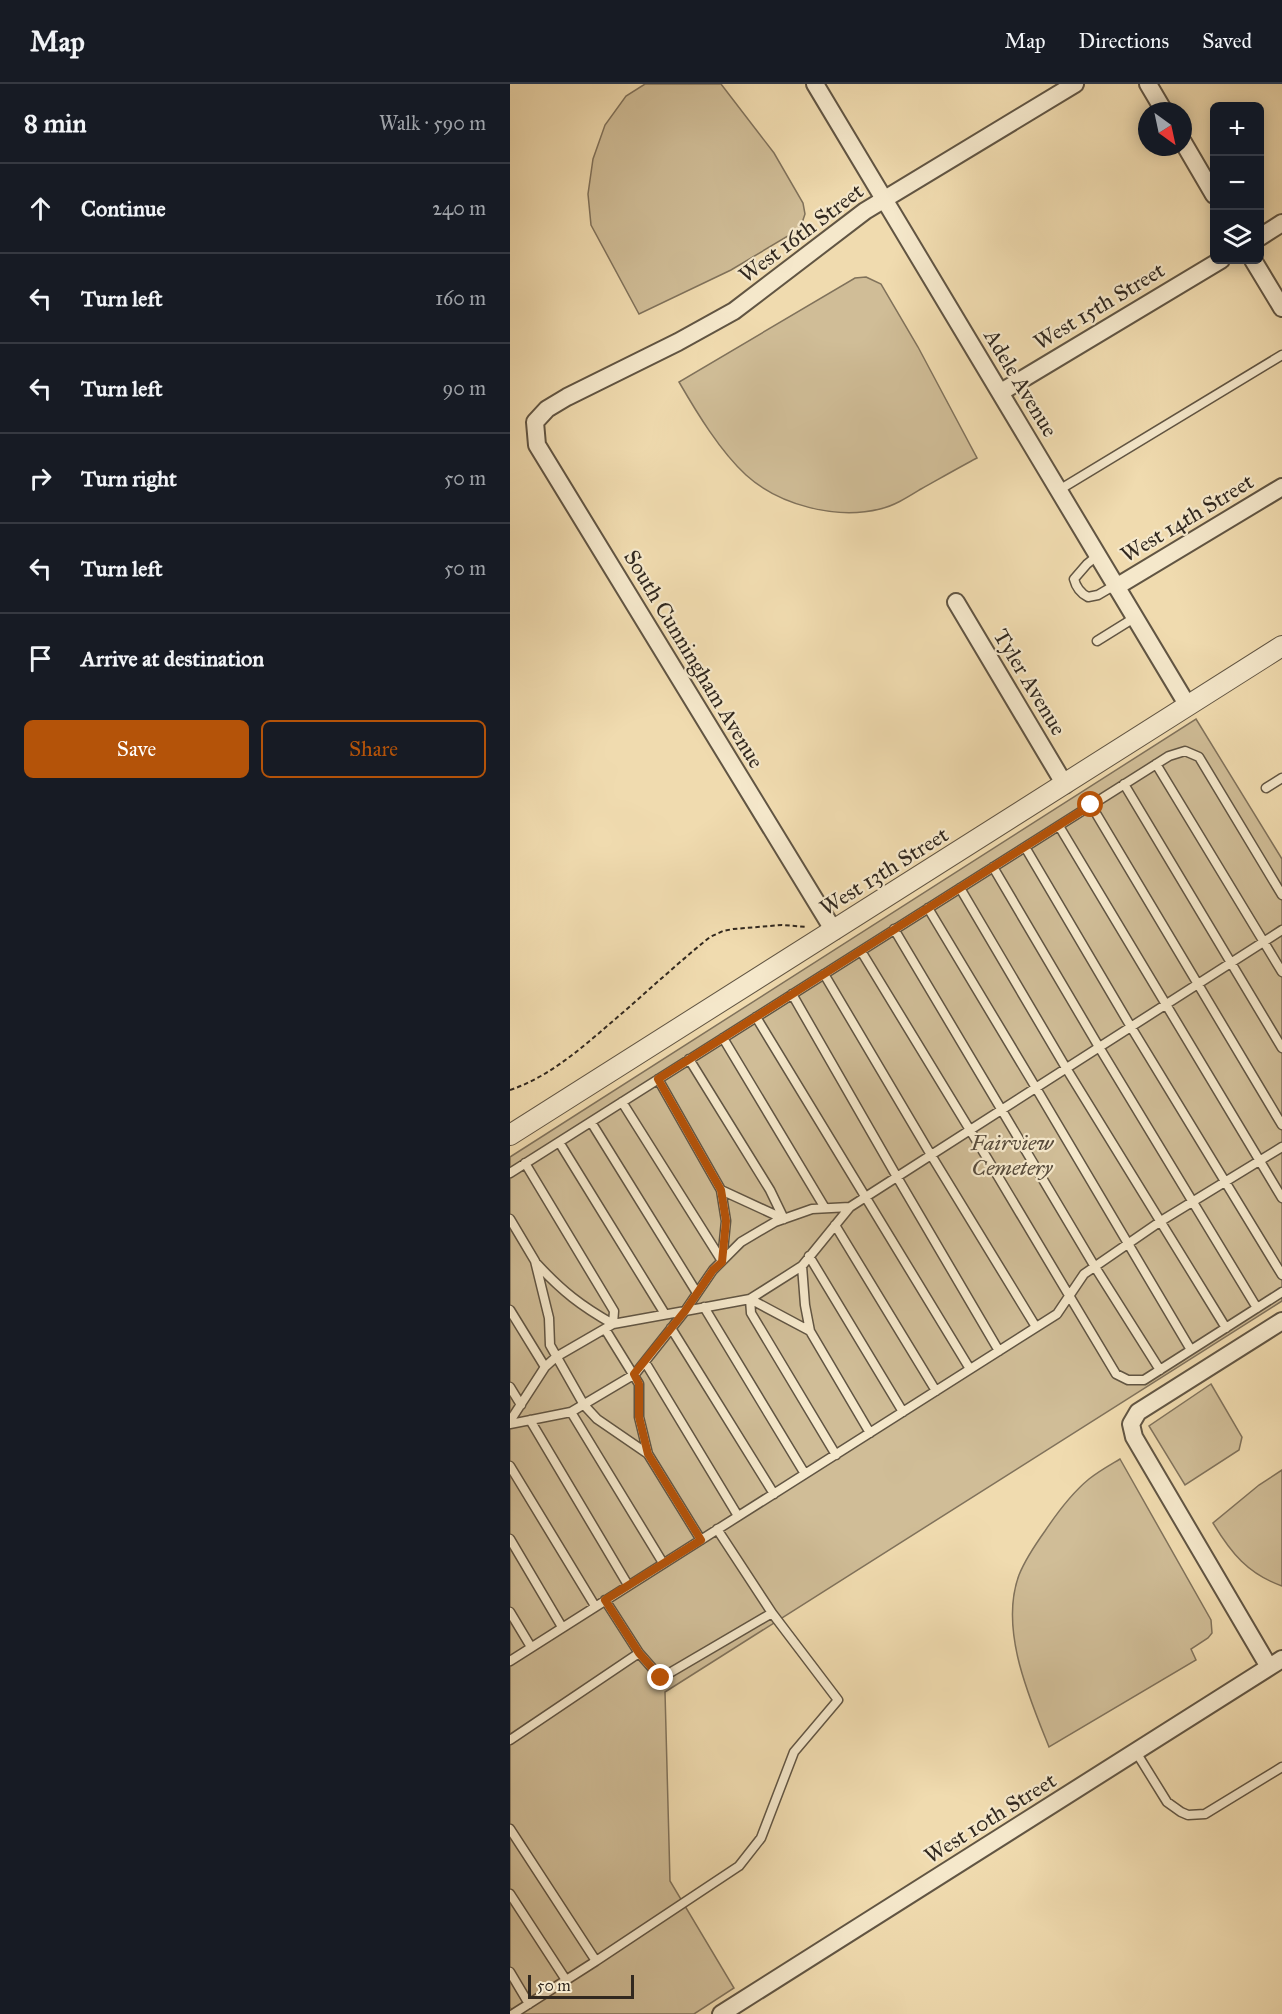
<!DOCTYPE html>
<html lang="en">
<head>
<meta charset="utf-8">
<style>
  :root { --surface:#171b24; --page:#242831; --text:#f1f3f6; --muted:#9ea1a6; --line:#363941; --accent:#b45309 }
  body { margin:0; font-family:"IM FELL Great Primer",serif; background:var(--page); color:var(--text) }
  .controls { position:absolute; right:18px; top:18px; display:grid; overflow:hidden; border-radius:9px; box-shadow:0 3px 15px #0003 }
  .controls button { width:54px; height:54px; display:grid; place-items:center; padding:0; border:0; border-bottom:2px solid var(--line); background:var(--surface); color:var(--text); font:30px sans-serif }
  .compass { position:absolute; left:628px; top:18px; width:54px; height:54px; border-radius:50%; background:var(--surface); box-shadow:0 3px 15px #0003; rotate:147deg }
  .scale { position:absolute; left:18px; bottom:15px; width:106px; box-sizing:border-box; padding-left:6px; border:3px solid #31281f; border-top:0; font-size:16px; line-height:21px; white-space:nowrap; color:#31281f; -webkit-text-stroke:4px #f5e8cb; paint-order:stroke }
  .stop { position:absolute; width:18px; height:18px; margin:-14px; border:4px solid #b45309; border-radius:50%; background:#fff }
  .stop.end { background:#b45309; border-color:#fff; box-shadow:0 2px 6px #0008 }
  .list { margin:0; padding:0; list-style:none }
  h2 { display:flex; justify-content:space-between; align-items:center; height:78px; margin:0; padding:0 24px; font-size:26px }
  h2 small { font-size:20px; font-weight:400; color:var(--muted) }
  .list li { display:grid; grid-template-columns:39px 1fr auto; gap:18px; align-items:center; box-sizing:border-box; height:90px; padding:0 24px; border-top:2px solid var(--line) }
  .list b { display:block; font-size:22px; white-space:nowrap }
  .list em { font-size:20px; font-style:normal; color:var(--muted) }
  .actions { display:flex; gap:12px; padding:18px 24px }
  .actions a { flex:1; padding:14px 0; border:2px solid var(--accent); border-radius:9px; text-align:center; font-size:21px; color:var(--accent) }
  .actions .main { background:var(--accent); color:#fff }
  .icon { flex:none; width:33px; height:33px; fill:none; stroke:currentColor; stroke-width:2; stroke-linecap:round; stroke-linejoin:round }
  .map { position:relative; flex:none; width:772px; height:1930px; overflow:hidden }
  header { display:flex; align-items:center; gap:36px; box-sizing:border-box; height:84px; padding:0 30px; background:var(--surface); border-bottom:2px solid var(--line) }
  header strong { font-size:28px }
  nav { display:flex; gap:33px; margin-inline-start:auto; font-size:21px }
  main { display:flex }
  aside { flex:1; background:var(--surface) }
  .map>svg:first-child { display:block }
  .green { fill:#d0bd97; stroke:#80725b; stroke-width:1.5 }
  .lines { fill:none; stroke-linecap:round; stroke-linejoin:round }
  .service-casing { stroke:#615543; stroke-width:11 }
  .minor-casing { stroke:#615543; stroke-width:20 }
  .tertiary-casing { stroke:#615543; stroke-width:22 }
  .path { stroke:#31281f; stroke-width:2; stroke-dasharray:4.5 3; stroke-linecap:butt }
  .service { stroke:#f5e8cb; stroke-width:8 }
  .minor { stroke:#f5e8cb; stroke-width:16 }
  .tertiary { stroke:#f5e8cb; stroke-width:20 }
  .route { stroke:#b45309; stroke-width:8 }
  .labels { text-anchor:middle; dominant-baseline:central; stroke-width:4.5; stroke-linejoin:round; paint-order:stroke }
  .street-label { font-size:22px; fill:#31281f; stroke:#f5e8cb }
  .park-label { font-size:22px; font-style:italic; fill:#594d3d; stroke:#f5e8cb }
</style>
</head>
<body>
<header>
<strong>Map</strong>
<nav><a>Map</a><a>Directions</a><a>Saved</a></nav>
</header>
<main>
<aside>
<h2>8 min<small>Walk · 590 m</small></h2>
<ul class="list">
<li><svg class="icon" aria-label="ahead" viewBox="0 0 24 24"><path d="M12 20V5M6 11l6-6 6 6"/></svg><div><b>Continue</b></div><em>240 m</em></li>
<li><svg class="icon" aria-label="left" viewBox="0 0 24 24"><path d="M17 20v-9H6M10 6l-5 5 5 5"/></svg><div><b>Turn left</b></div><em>160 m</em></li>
<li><svg class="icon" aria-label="left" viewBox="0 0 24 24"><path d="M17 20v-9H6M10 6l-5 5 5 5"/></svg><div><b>Turn left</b></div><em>90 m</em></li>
<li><svg class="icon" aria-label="right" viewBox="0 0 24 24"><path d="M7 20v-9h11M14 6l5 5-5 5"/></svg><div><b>Turn right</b></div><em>50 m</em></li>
<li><svg class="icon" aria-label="left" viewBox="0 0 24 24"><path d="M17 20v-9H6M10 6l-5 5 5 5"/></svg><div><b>Turn left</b></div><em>50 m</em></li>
<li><svg class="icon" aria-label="arrive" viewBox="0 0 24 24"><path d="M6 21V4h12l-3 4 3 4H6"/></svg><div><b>Arrive at destination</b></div></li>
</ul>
<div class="actions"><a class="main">Save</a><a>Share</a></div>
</aside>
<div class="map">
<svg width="772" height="1930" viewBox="0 0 772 1930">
  <rect width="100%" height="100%" fill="#f0dbaf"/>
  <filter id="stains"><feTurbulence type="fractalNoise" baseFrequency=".00333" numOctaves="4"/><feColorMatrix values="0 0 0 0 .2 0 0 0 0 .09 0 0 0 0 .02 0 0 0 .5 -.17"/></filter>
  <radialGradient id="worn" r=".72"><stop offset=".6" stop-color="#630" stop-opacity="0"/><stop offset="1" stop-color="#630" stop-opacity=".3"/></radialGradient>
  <path class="green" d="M135,0h76l53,69 29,50 2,11 -3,9 -4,7 -67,40 -92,44 -48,-89 -3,-31 5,-35 12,-34 21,-29z
    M356,193l15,7 37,63 59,111c-19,10 -38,21 -56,31 -13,8 -27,17 -41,20 -44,11 -101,-4 -134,-34 -26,-24 -49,-62 -67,-93l176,-104z
    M686,635l86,140v442l-617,391 5,189 64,107 -40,26h-180l-4,-7v-850z
    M701,1300l31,53 -3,13 -54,35 -36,-59z
    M610,1375l91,161 1,13 -4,5 -17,11 5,11 -147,87c-20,-50 -50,-118 -30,-172 6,-15 16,-30 26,-44 12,-18 27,-38 44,-52 10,-8 21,-14 31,-20z
    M772,1386v116c-34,-12 -51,-33 -69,-63l46,-38z"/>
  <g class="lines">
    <defs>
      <path id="service" d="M549,406l223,-135
        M587,472l-10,8 -13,15c2,8 6,14 14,18l10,-2 17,-10
        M587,557l37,-23
        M646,680l126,208
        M614,700l158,264
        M756,704l16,-10
        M581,721l191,320
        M549,742l223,372
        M515,763l106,180 151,248
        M483,783l106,180 158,261
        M450,804l106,180 160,260
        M418,824l108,180 155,262
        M384,845l201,338 65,103
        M351,867l126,207 129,216 12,6h16l138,-88
        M314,890l107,181 105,172
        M282,910l105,183 102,174
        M246,933l214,352
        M213,954l102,170
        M179,975l81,131 14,29
        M148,995l63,111 5,31 -4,40
        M112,1018l100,159
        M81,1038l106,171
        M49,1058l106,172
        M15,1079l89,148 -1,13c-32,-18 -51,-33 -76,-60
        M0,1089l659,-417 16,-5 14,6 83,138
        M211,1106l63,29
        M340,1123l432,-277
        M340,1123l-48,59 -52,33 -65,12 28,-41 28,-28 34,-20 37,-13z
        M0,1135l25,42 14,57 1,27 34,60 13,14 51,35 53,86
        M325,1141l101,166
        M299,1172l94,156
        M292,1182l3,39 5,26
        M194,1223l101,167
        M0,1226l35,57
        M161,1244l103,166
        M95,1245l34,55v33l9,37
        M135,1278l93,154
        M0,1303l11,18
        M61,1328l92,151
        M20,1336l98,165
        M0,1337l35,-54 11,-10 57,-33 72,-13 -50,63 -64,38 -61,12
        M326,1371l-85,-142 -1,-14 60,32 60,102
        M0,1382l85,140
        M0,1455l52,88
        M95,1516l34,53 22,25 111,-65 -55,-84
        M0,1528l21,35
        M0,1577l547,-347 27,-40 77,-53 121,-74
        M0,1656l129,-87
        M626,1668l31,50 14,10 7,3 17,-1 77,-47
        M0,1745l86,132 -83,53
        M0,1810l56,86
        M86,1877l143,-95 22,-28 33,-86 44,-52 -66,-87
        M0,1888l19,32"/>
      <path id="minor" d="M305,0l373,622
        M638,0l16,27
        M673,58l31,53
        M750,153l22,-14
        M743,176l29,48
        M491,308l220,-132
        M606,503l166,-100
        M446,518l109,183
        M324,847l-297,-486 -2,-23 12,-13 20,-12 111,-55 56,-31 131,-100 210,-127
        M759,1583l-135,-230 -3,-13 7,-12 144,-91
        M211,1930l561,-355"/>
      <path id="tertiary" d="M0,1051l772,-489"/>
    </defs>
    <use href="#service" class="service-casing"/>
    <use href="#minor" class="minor-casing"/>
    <use href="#tertiary" class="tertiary-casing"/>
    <path class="path" d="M0,1006c42,-14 76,-46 110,-75 30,-26 59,-53 90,-78l13,-6 10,-2 49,-4 25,2"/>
    <use href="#service" class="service"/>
    <use href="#minor" class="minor"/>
    <use href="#tertiary" class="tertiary"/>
  </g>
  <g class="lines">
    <path class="route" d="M151,1594l-22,-25 -34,-53 96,-60 -53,-86 -9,-37v-33l-5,-10 51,-63 28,-41 9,-8 4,-41 -5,-31 -63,-111 433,-274"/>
  </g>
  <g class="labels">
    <g class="street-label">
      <text transform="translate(291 149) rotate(-37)">West 16th Street</text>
      <text transform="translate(589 222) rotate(-31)">West 15th Street</text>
      <text transform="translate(511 299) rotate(59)">Adele Avenue</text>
      <text transform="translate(677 434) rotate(-31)">West 14th Street</text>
      <text transform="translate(184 575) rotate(59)">South Cunningham Avenue</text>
      <text transform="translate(520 598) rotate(59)">Tyler Avenue</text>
      <text transform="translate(374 787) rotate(-32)">West 13th Street</text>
      <text transform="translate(480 1734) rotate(-32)">West 10th Street</text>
    </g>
    <g class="park-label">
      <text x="502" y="1058">Fairview<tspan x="502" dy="25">Cemetery</tspan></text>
    </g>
  </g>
  <rect width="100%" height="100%" filter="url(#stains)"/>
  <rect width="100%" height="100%" fill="url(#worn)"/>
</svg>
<div class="controls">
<button>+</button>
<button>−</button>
<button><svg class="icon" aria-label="layers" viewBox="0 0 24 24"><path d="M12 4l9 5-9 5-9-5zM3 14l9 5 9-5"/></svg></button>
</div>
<svg class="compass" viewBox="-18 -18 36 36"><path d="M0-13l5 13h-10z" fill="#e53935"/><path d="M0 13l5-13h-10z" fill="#9ea1a6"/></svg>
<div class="scale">50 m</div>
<div class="stop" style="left:581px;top:721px"></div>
<div class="stop end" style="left:151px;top:1594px"></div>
</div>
</main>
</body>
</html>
